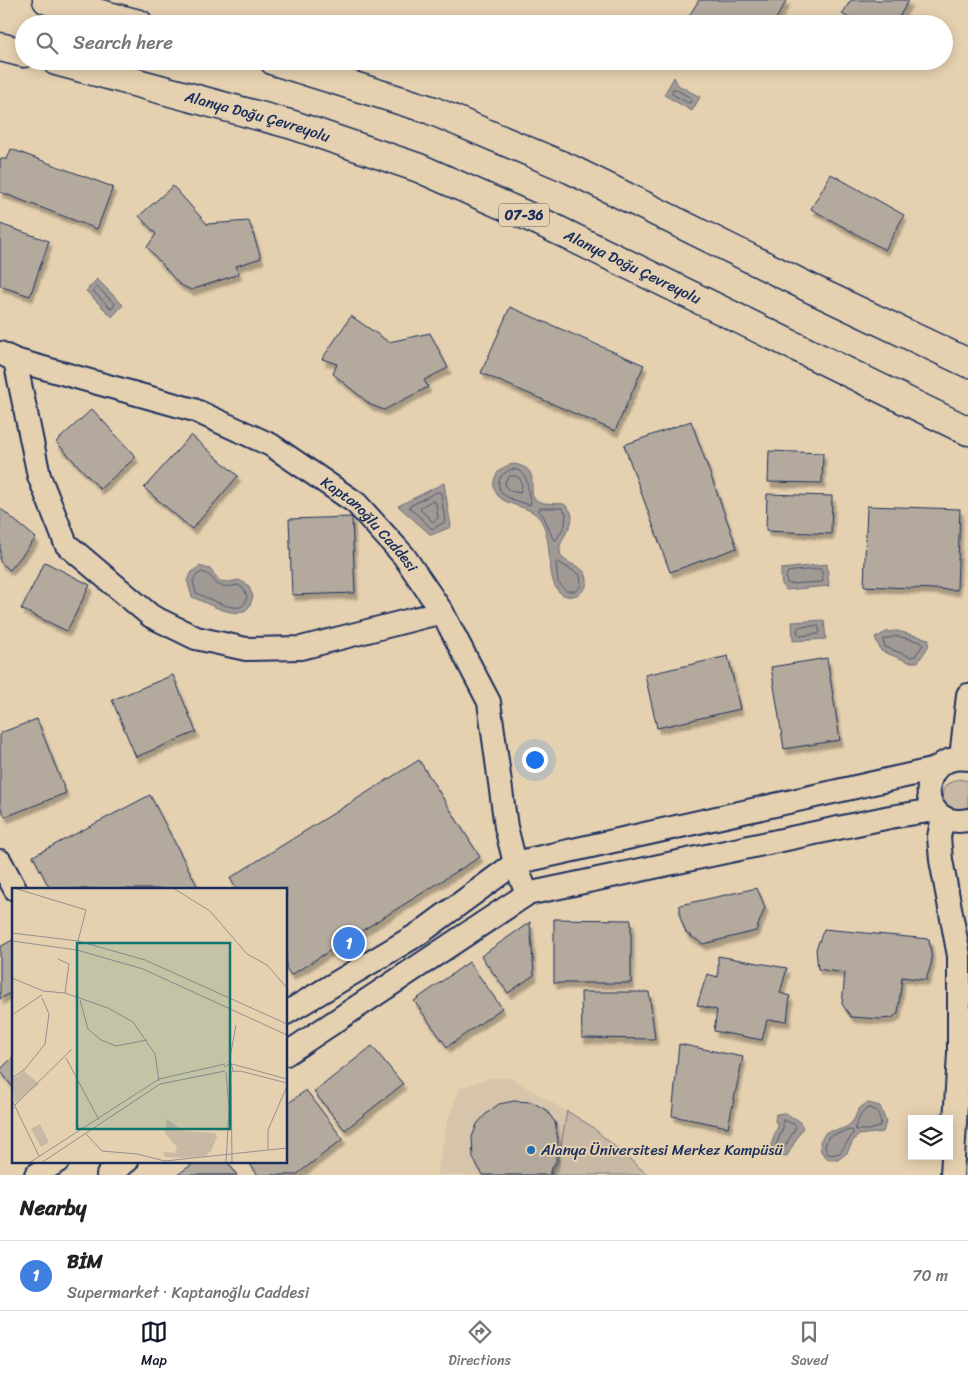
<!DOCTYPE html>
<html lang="en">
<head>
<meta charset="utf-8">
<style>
  :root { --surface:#fff; --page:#f6f6f6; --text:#202124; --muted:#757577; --line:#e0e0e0; --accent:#111827 }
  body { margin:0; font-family:Sriracha,sans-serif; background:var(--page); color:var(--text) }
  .controls { position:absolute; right:15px; bottom:15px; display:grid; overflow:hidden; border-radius:0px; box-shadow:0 2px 12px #0003 }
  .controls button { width:45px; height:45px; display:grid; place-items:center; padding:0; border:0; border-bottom:1px solid var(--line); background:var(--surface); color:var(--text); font:25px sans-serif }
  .you { position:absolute; left:534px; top:759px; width:18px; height:18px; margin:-12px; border:4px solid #fff; border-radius:50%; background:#1a73e8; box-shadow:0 0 0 8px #1a73e833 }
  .badge { display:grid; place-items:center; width:32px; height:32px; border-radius:50%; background:var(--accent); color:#fff; font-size:16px; font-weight:700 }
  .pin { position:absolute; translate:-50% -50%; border:2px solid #fff; box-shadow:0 1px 5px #0006 }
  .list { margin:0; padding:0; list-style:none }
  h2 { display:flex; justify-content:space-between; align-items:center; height:65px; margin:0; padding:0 20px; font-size:21px }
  h2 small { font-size:16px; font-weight:400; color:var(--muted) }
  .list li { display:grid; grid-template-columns:32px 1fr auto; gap:15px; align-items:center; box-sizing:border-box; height:70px; padding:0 20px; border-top:1px solid var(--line) }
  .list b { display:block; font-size:19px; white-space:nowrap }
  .list p { margin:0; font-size:16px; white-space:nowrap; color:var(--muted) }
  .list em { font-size:16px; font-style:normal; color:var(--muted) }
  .icon { flex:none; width:28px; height:28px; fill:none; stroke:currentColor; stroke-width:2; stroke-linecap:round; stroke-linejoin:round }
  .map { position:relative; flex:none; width:968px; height:1175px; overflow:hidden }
  .search { position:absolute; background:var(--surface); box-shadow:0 2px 12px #0003; left:15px; right:15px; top:15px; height:55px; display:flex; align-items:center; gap:12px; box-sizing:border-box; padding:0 18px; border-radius:28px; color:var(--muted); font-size:19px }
  .sheet { height:135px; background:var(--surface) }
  nav { display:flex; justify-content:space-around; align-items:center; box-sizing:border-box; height:70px; border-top:1px solid var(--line); background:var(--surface); font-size:14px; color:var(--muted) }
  nav a { display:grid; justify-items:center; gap:2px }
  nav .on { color:var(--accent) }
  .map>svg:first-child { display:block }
  .built { fill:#d6c5aa }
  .green { fill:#c8b9a4; stroke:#727481 }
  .water { fill:#a09994; stroke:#6b6f7e }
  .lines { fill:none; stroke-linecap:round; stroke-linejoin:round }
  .shore { stroke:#505974; stroke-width:1 }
  .building { fill:#b3a99c; stroke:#1b2f5e; filter:url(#shadow) }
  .street-casing { stroke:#1b2f5e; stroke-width:26 }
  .highway-casing { stroke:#1b2f5e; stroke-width:31 }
  .street { stroke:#e5d1b0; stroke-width:22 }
  .highway { stroke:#e5d1b0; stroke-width:28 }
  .poi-dot { fill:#1f6fb2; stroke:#e5d1b0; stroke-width:2 }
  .labels { text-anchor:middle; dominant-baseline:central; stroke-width:4; stroke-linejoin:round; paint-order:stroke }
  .shield { fill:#e5d1b0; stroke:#586077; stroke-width:1 }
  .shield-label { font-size:14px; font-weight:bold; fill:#1b2f5e }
  .street-label { font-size:15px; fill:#1b2f5e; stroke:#e5d1b0 }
  .poi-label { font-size:15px; fill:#1b2f5e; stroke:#e5d1b0; text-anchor:start }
  .inset-road { fill:none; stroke:#94908f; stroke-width:1 }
  .view { fill:#0f766e; fill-opacity:0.15; stroke:#0f766e; stroke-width:2.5 }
  .inset-edge { fill:none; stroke:#1b2f5e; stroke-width:2.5 }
</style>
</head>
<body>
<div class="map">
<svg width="968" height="1175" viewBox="0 0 968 1175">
  <defs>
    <filter id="shadow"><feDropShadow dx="3" dy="5.5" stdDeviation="1" flood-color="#0004"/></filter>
  </defs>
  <rect width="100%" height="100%" fill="#e5d1b0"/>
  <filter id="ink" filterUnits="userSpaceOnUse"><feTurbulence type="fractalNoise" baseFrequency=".02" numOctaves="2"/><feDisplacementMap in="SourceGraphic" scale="10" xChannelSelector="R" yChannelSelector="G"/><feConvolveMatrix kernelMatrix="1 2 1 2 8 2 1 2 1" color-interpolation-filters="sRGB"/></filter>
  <g filter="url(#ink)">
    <path class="built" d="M490,1078h21l80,48 57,49h-211l11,-56 12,-31z"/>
    <path class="green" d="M958,779l10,2v33l-9,2 -17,-14 1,-12 4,-6z
      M567,1111l24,15 57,49h-96l-1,-3 7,-10z"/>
    <path class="water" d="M674,77l4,8 22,12 -8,14 -28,-16z
      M97,279l26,26 -11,12 -26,-26z
      M513,464c31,4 12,26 23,36 7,5 20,3 28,4 24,18 -15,36 -1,54 6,7 17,7 22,15 9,16 -13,31 -26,19 -14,-15 -5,-52 -19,-73 -11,-16 -41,-11 -46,-31 -2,-13 7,-22 19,-24z
      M444,483l7,44 -20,8 -33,-29z
      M827,564l2,22 -43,4c-6,-5 -5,-14 -5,-21z
      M199,566l11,3 10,12 8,1 11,-2 9,5 5,11c-1,3 -2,8 -4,11 -12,15 -43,-5 -57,-10l-5,-17 5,-8z
      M824,620l2,19 -33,2 -1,-19z
      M897,631l32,8 -1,8 -10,15h-9l-28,-11 -6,-13 11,-6z
      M869,1103l11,3 6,16 -3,10 -24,3 -6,6 -6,12 -9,7h-9l-8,-8 -1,-11 6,-9c8,-2 18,-2 24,-8 9,-8 3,-16 19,-21z
      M784,1113l14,7 5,7 -16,29c-23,-2 -15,-14 -9,-30l-3,-5 1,-7z"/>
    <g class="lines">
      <path class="shore" d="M673,89h2l16,9v4l-3,1 -16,-9z
        M97,287l18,17 -2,4h-3l-16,-16v-2z
        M513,469c19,3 12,20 18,33l-1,3c-7,-2 -22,-6 -27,-11 -10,-10 -1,-23 10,-25z
        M510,476h6l4,3 2,6 -2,8 -10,-2 -4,-4 -1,-5z
        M437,492l4,1 4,29 -13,7 -23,-22z
        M432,501l4,2 2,15 -5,4 -13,-13 1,-2z
        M540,508h22l4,5 -1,12 -9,15 -3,-1 -9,-22 -5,-6z
        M558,562l22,13 1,10 -5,6h-10l-8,-9 -2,-18z
        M820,569l2,3 1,8 -1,2 -32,2 -3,-1 -1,-6 2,-5z
        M202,572c18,5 7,19 36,13l6,4 3,7c-1,4 -1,8 -5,10 -9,6 -36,-9 -46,-13l-3,-12 3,-5z
        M818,626l2,6 -2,2 -18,2 -2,-2 -1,-5 2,-2z
        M897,636l24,6 2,3 -8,11 -4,1 -26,-10 -2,-7z
        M869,1108l8,3 4,11 -2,5 -11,3h-12l-1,-3c4,-7 5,-16 14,-19z
        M783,1120l11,4 2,3 -13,23 -5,-1 -2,-4 7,-17z
        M850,1130l3,1v3l-13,19 -9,2 -4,-2 -2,-6 3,-10z"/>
    </g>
    <path class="building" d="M699,0h88l-14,24h-71l-13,-8z
      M851,0h58l-14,24h-36l-17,-10z
      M11,149l102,38 -16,42 -97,-37v-33h7z
      M831,174l73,41 -19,35 -74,-41z
      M173,186l34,38 42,-3 12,37 -25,8 3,8 -48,16 -12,-6 -32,-37 9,-13 -17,-18z
      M0,224l49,17 -19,55 -30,-10z
      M510,307l134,58 -29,66 -134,-58z
      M351,316l38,26 41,-9 18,35 -24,12 4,7 -44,23 -13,-5 -38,-31 4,-10 -15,-5z
      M92,409l44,48 -36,32 -44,-47z
      M691,421l46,127 -67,24 -46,-127z
      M191,435l47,41 -46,53 -48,-41z
      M769,451l54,2 -1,30 -54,-1z
      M767,494l65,2 -1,38 -65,-3z
      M867,506l93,3 -3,81 -93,-4z
      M0,508l36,30 -26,32 -10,-8z
      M352,517l3,76 -63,2 -3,-76z
      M45,562l45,23 -23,46 -46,-22z
      M728,656l12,53 -83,19 -12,-53z
      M827,658l13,82 -56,9 -13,-82z
      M173,675l23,57 -60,25 -24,-57z
      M37,719l29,74 -61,24 -5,-12v-72z
      M419,760l61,97 -189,118 -5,-7v-79h-50l-6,-11z
      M150,795l49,94h-149l-17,-33z
      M757,888l8,19 -9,24 -53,13 -17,-11 -6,-16v-12z
      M554,919l77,1v63h-77z
      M530,922l4,53 -26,18 -27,-37z
      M824,929l105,10 3,22 -6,19 -24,-3 -4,36 -6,5 -12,1 -29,-2 -9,-13 3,-31 -27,-4 -2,-20z
      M14,939v52l-14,8v-52z
      M718,956l69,12 -7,25 10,3 -3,25 -20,-1 -5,20 -48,-9 3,-21 -20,-5 10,-31 11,3z
      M469,962l33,46 -55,39 -33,-46z
      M581,992h68l6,47 -73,-1z
      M679,1044l64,13 -15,70 -56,-11z
      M372,1046l31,38 -58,46 -31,-38z
      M14,1056v33l-14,-19z
      M306,1090l37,49 -47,36h-38l-10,-14h38v-56z
      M514,1101l18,1 14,8 9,12 3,18 -1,9 -1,12 -6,10v4h-67l-10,-17 -1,-21 5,-13 9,-10 13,-10z
      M197,1161h30l10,14h-60z"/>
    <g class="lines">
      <defs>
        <g id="street">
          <path id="s1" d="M0,353l15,7 179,50 77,35 85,58 48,53 38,56 47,90 17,125 9,36 12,31"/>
          <path d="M15,360l24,116 27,68 85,72 45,22 50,11 55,-1 141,-36"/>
          <path d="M961,758l7,-63"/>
          <path d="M968,759c-52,-8 -53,71 0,61"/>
          <path d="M943,817l-4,20 2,23 18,96v97l-7,122"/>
          <path d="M0,861l15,28"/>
          <path d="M286,1013l134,-80 95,-70 421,-94"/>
          <path d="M286,1054l241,-160 363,-77 45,-7"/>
          <path d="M36,1175l22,-14"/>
          <path d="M108,1175l19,-14"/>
        </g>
        <g id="highway">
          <path d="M47,0l92,24"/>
          <path d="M0,47l24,6"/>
          <path id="s2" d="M56,61l237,64 126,43 124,55 425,208"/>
          <path d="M274,61l157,49 139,59 244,121 154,73"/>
        </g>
      </defs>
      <use href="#street" class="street-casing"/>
      <use href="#highway" class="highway-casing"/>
      <use href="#street" class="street"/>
      <use href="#highway" class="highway"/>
    </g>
  </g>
  <circle class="poi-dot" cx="531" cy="1150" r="5"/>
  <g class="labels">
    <rect class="shield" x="499" y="203.5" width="50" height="23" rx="4"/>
    <g class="shield-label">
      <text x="524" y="215">07-36</text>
    </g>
    <g class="street-label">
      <text stroke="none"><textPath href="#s2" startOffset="209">Alanya Doğu Çevreyolu</textPath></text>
      <text stroke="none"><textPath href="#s2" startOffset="614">Alanya Doğu Çevreyolu</textPath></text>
      <text stroke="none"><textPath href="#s1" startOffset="414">Kaptanoğlu Caddesi</textPath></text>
    </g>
    <g class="poi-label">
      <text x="541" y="1150">Alanya Üniversitesi Merkez Kampüsü</text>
    </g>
  </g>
  <g transform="translate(12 888)">
    <rect width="275" height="275" fill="#e5d1b0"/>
    <path d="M12,183l15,13 -24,19 -3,-23zM155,231l16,12 32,2 2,4 -6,14 -6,5 -23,2 -18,-1v-5l11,1 2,-6 -12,-14zM28,236l9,18 -8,5 -10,-18z" fill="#c8b9a4"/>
    <path class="inset-road" d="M2,0l72,22 -8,31M161,0l37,23 37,43 20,11 20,23M0,45l66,8 67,19 142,64M0,53l65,9 66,19 144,66M46,71l11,5 -4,29M0,90l31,13 22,2 43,15 25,14 22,32 4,27M68,112l8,29 13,11 15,6 31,-6M0,127l30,-20M54,170l33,62M217,175l7,-38M220,176l55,15M212,179l7,-4 2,8M218,184l10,-1 47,12M219,184l1,91M0,190l13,-9 20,-25 4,-30 -7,-16M0,212l27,56M3,217l57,-56M74,246l16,17 35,3 28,7 122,-13M256,261v-19l19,-44M17,275l130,-84 66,-15M29,275l119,-79 65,-13M214,275l3,-54 -3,-37"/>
    <path class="view" d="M65,55h153v186h-153z"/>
    <rect width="275" height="275" class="inset-edge"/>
  </g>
</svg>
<div class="controls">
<button><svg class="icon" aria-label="layers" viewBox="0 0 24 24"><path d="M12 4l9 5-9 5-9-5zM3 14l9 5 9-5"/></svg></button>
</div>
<div class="you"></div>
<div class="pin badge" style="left:349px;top:943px;background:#3f7fe0">1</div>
<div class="search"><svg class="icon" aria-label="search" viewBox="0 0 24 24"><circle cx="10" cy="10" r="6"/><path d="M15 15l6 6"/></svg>Search here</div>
</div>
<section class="sheet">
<h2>Nearby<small></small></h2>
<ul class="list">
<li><span class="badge" style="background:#3f7fe0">1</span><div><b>BİM</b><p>Supermarket · Kaptanoğlu Caddesi</p></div><em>70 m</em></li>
</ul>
</section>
<nav>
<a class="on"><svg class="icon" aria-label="map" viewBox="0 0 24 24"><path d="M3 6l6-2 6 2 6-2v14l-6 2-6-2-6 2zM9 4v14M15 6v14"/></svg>Map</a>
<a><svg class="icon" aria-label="directions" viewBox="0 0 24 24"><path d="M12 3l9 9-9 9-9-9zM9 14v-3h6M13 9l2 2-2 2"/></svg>Directions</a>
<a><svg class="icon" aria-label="saved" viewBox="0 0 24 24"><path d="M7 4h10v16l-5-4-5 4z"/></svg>Saved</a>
</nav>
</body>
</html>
